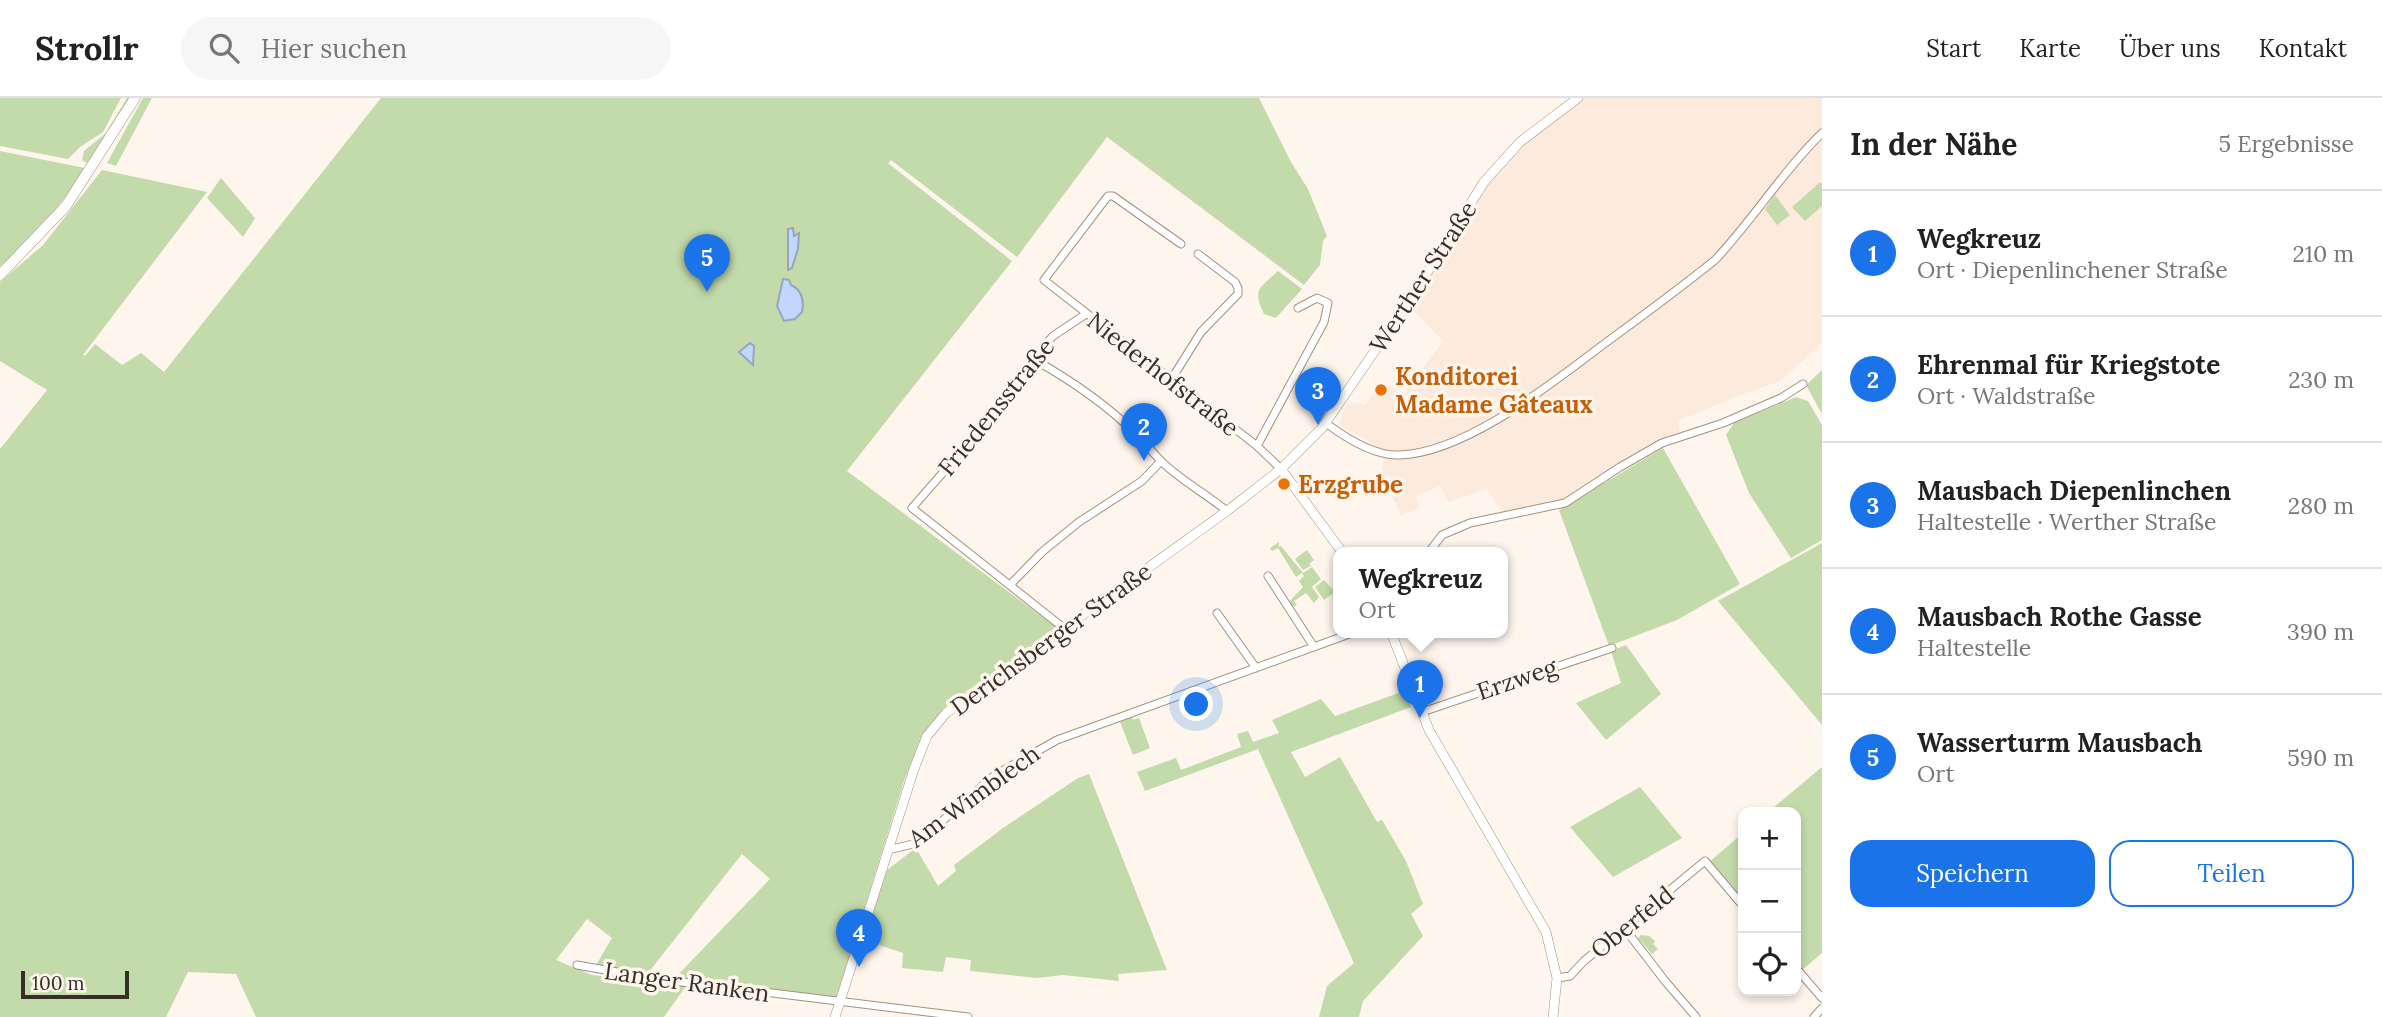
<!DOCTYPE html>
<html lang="de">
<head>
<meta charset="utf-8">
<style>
  :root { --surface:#fff; --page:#f6f6f6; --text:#222; --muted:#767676; --line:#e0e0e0; --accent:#1a73e8 }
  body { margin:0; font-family:Lora,serif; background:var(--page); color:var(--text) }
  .controls { position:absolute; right:21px; bottom:21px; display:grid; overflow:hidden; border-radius:14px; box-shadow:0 4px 10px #0003 }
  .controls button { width:63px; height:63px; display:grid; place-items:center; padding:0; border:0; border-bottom:2px solid var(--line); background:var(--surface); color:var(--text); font:35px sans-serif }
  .scale { position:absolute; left:21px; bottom:18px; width:108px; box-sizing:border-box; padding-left:7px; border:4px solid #372f27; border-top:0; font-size:19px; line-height:24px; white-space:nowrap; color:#372f27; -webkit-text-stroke:5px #fef5ed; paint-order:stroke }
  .you { position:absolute; left:1197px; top:607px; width:24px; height:24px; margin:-18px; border:5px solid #fff; border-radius:50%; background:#1a73e8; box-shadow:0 0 0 10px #1a73e833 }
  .badge { display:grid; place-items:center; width:46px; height:46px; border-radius:50%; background:var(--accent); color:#fff; font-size:23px; font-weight:700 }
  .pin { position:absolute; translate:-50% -58px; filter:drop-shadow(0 2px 4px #0008) }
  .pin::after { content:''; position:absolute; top:37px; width:24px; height:21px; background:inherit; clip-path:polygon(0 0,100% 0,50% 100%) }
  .popup { position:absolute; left:1333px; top:449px; width:175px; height:91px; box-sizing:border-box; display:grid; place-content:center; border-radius:14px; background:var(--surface); filter:drop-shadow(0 2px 5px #0005); font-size:23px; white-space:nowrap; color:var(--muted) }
  .popup b { font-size:26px; color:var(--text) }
  .popup::after { content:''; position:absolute; left:50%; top:100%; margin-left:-14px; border:14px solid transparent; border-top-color:var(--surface) }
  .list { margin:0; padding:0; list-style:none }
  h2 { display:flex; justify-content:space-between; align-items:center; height:91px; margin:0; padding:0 28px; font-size:30px }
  h2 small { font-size:23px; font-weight:400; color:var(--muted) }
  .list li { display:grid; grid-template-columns:46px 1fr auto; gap:21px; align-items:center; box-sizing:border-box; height:126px; padding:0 28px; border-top:2px solid var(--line) }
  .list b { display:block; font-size:26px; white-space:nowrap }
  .list p { margin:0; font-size:23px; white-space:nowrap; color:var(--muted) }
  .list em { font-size:23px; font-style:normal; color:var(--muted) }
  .actions { display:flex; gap:14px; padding:21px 28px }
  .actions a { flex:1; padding:16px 0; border:2px solid var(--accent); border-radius:21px; text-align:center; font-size:24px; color:var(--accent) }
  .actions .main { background:var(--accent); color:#fff }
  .icon { flex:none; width:38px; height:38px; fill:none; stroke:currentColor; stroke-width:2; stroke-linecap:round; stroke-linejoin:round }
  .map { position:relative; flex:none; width:1822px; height:919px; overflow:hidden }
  header { display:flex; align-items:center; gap:42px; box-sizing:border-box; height:98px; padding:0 35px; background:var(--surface); border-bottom:2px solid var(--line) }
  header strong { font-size:33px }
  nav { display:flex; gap:38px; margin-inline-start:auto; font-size:24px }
  .search { width:490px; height:63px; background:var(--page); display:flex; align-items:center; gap:18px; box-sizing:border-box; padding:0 24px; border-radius:38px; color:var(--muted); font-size:26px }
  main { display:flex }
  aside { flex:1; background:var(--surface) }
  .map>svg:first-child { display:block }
  .built { fill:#fceadc }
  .green { fill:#c3dbab }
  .water { fill:#c0d8fe; stroke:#97a5be; stroke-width:2 }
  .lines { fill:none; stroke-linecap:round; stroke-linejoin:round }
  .minor-casing { stroke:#a5907e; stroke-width:9 }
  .tertiary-casing { stroke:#a5907e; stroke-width:10 }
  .secondary-casing { stroke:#a5907e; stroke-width:11 }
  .minor { stroke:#fff; stroke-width:7 }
  .tertiary { stroke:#fff; stroke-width:9 }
  .secondary { stroke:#fff; stroke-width:10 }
  .food-dot { fill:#e8710a; stroke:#fef5ed; stroke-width:2.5 }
  .labels { text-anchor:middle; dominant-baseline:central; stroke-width:7; stroke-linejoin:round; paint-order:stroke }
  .street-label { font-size:24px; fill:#372f27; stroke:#fef5ed }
  .food-label { font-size:24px; font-weight:bold; fill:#c56008; stroke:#fef5ed; text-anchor:start }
</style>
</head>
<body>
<header>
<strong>Strollr</strong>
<div class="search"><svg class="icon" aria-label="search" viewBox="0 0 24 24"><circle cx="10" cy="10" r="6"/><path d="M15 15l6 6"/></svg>Hier suchen</div>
<nav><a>Start</a><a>Karte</a><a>Über uns</a><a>Kontakt</a></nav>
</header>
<main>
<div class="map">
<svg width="1822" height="919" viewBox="0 0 1822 919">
  <rect width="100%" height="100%" fill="#fef5ed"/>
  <path class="built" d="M1571,0h251v245l-41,38 -38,13 -66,27 3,10 -124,72 -53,10 -16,-24 -39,13 -8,-16 -24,10 3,12 -19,8 -4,-14h-2l-3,-26 -12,2 5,-17 -7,-15 -38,-22 5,-14 7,-8 14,3 18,-24 21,14 39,-54 -31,-32 67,-128 35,-40z"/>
  <path class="green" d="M0,0h121l-18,34 -23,15 -12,12 -68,-13z
    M127,0h3l-37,63 -6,2 -5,-3 2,-9 22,-18z
    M143,0h9l-36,68 -9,-3z
    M381,0h878l32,64 17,27 19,47 -4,5 -3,24 -16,20 -197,-148 -90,120 -126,-97 -3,3 124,98 -165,210 209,156 -109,78 -25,31 -17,42 -69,221 -164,-18 98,-102 -28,-25 -98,124 -49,-11 17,-29 -25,-19 -31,41 36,15 94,11 -22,31h-408l-20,-43 -48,-2 -22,45h-166v-568l47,-59 -47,-29v-79l43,-37 59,-75 105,22 -124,163 2,1 10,-12 27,21 19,-12 23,19z
    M0,53l85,17v5l-53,65 -32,28z
    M221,80l34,40 -12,19 -36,-39z
    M1820,84l2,2v22l-17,15 -13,-14z
    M1775,97l15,20 -13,10 -12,-16z
    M1278,173l24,18 -26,29 -12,-4c-12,-26 -5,-25 14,-43z
    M1822,272v44l-16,-29z
    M1796,299l12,4 14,24v115l-31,18 -42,-65 -23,-58 8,-12z
    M1663,350l77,136 -63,36 -68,26 -50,-136z
    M1279,444v5l2,-1 22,27 9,-6 9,12 -9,8 7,10 -5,6 -8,-10 -12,8 3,4 -5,2 -3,-5 14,-15 -4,-6 5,-5 -2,-3 -6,4 -18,-29 -6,3 -2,-3z
    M1822,445v182l-104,-124z
    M1307,452l7,10 -5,4 2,2 -8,4 -8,-11z
    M1324,482l11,12 -11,8 -9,-13z
    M1626,547l35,49 -55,46 -30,-37 45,-20 -10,-32z
    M1404,593l7,16 -120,45 14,25 35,-20 37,65 5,-2 24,41 17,43 -12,10 12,22 -60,65 -4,16h-40l8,-31 27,-23 -96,-214 -113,42 -8,-19 39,-14 5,12 60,-23 -4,-13 11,-3 5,11 26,-9 -7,-13 49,-21 14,17z
    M1132,619l1,3 6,-2 11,30 -17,7 -13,-33z
    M1822,669v186l-21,18 -5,-6v-153h-28z
    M1089,676l78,196 -49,4 1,7 -56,-6 -26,3 -67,-7 1,-11 -25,-3 -3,15 -41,-4 1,-15 -39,-13 23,-70 29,-22 22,38 18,-15 -2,-6 49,-37 75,-50z
    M1640,689l42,51 -69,39 -43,-50z
    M1743,735v69l-34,-40z
    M1641,837l8,1 6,5 -2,3 5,5 -6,5 -14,-16z"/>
  <path class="water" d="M793,130l1,8 5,-3 -1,16 -6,19 -4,2v-41z
    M783,181l6,1 2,5c11,5 13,16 11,27l-7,7 -11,2 -7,-15z
    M750,245l4,3 -1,19 -14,-13z"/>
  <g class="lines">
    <defs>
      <path id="minor" d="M1181,146l-68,-48h-5l-64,84 213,166 24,23
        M1035,262c37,21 71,44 101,74 9,9 17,19 26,28 20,19 44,32 65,49
        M1171,282l30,-48 37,-38v-6l-3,-6 -37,-28
        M1327,326c19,14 47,32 72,31 67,-2 153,-72 205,-111 37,-27 75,-55 111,-84 38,-40 67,-88 107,-127
        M1257,348l67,-124 4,-19 -11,-5 -19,10
        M1429,454l13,-17 28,-12 95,-20 55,-36 42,-24 61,-20 58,-25 22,-14
        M1268,478l46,71
        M1010,487l32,-33 37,-30 63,-41 19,-20
        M1217,515l39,55
        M1065,531l-153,-121 116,-133 14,-27 11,-12 33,-22
        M1422,614l190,-64
        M888,752l29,-7 78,-68 62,-35 298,-108
        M1625,831l40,52 31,36
        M577,867l80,14 311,38
        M1796,870l26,30
        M1557,880l13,-2 14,-15 121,-100 38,45
        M1814,919l8,-9"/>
      <path id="tertiary" d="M1281,371l61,83
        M1391,534l38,98 117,202 11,46 -4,39
        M835,919l79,-248 13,-33 19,-23 281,-202 54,-42 41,-41 89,-130 73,-116 36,-40 58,-44"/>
      <path id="secondary" d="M0,177l66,-69 69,-108"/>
    </defs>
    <use href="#minor" class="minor-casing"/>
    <use href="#tertiary" class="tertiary-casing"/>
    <use href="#secondary" class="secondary-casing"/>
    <use href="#minor" class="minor"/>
    <use href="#tertiary" class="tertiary"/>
    <use href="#secondary" class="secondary"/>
  </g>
  <g class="food-dot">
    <circle cx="1381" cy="292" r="7"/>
    <circle cx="1284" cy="386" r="7"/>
  </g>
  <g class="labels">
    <g class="street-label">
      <text transform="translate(1423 179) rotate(-57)">Werther Straße</text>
      <text transform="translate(1163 276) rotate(38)">Niederhofstraße</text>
      <text transform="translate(996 309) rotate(-51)">Friedensstraße</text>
      <text transform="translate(1051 541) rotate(-36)">Derichsberger Straße</text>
      <text transform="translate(1517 581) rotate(-19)">Erzweg</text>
      <text transform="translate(974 698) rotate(-36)">Am Wimblech</text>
      <text transform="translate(1632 824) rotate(-39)">Oberfeld</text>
      <text transform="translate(687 884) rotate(8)">Langer Ranken</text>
    </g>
    <g class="food-label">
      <text x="1395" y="278">Konditorei<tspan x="1395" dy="28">Madame Gâteaux</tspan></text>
      <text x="1298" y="386">Erzgrube</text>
    </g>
  </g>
</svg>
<div class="controls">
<button>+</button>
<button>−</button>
<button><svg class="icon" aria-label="locate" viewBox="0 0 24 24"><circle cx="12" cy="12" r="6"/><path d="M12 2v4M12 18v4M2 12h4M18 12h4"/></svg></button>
</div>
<div class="scale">100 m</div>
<div class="you"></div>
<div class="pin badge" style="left:1420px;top:620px">1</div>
<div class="popup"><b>Wegkreuz</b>Ort</div>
<div class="pin badge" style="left:1144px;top:363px">2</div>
<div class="pin badge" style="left:1318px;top:327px">3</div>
<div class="pin badge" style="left:859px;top:869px">4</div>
<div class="pin badge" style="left:707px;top:194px">5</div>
</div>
<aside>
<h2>In der Nähe<small>5 Ergebnisse</small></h2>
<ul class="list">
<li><span class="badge">1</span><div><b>Wegkreuz</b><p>Ort · Diepenlinchener Straße</p></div><em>210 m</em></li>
<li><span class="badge">2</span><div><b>Ehrenmal für Kriegstote</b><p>Ort · Waldstraße</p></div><em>230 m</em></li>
<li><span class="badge">3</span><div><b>Mausbach Diepenlinchen</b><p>Haltestelle · Werther Straße</p></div><em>280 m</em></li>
<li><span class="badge">4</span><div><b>Mausbach Rothe Gasse</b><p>Haltestelle</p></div><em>390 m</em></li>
<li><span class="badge">5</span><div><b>Wasserturm Mausbach</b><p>Ort</p></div><em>590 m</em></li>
</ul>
<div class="actions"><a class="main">Speichern</a><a>Teilen</a></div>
</aside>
</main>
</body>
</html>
